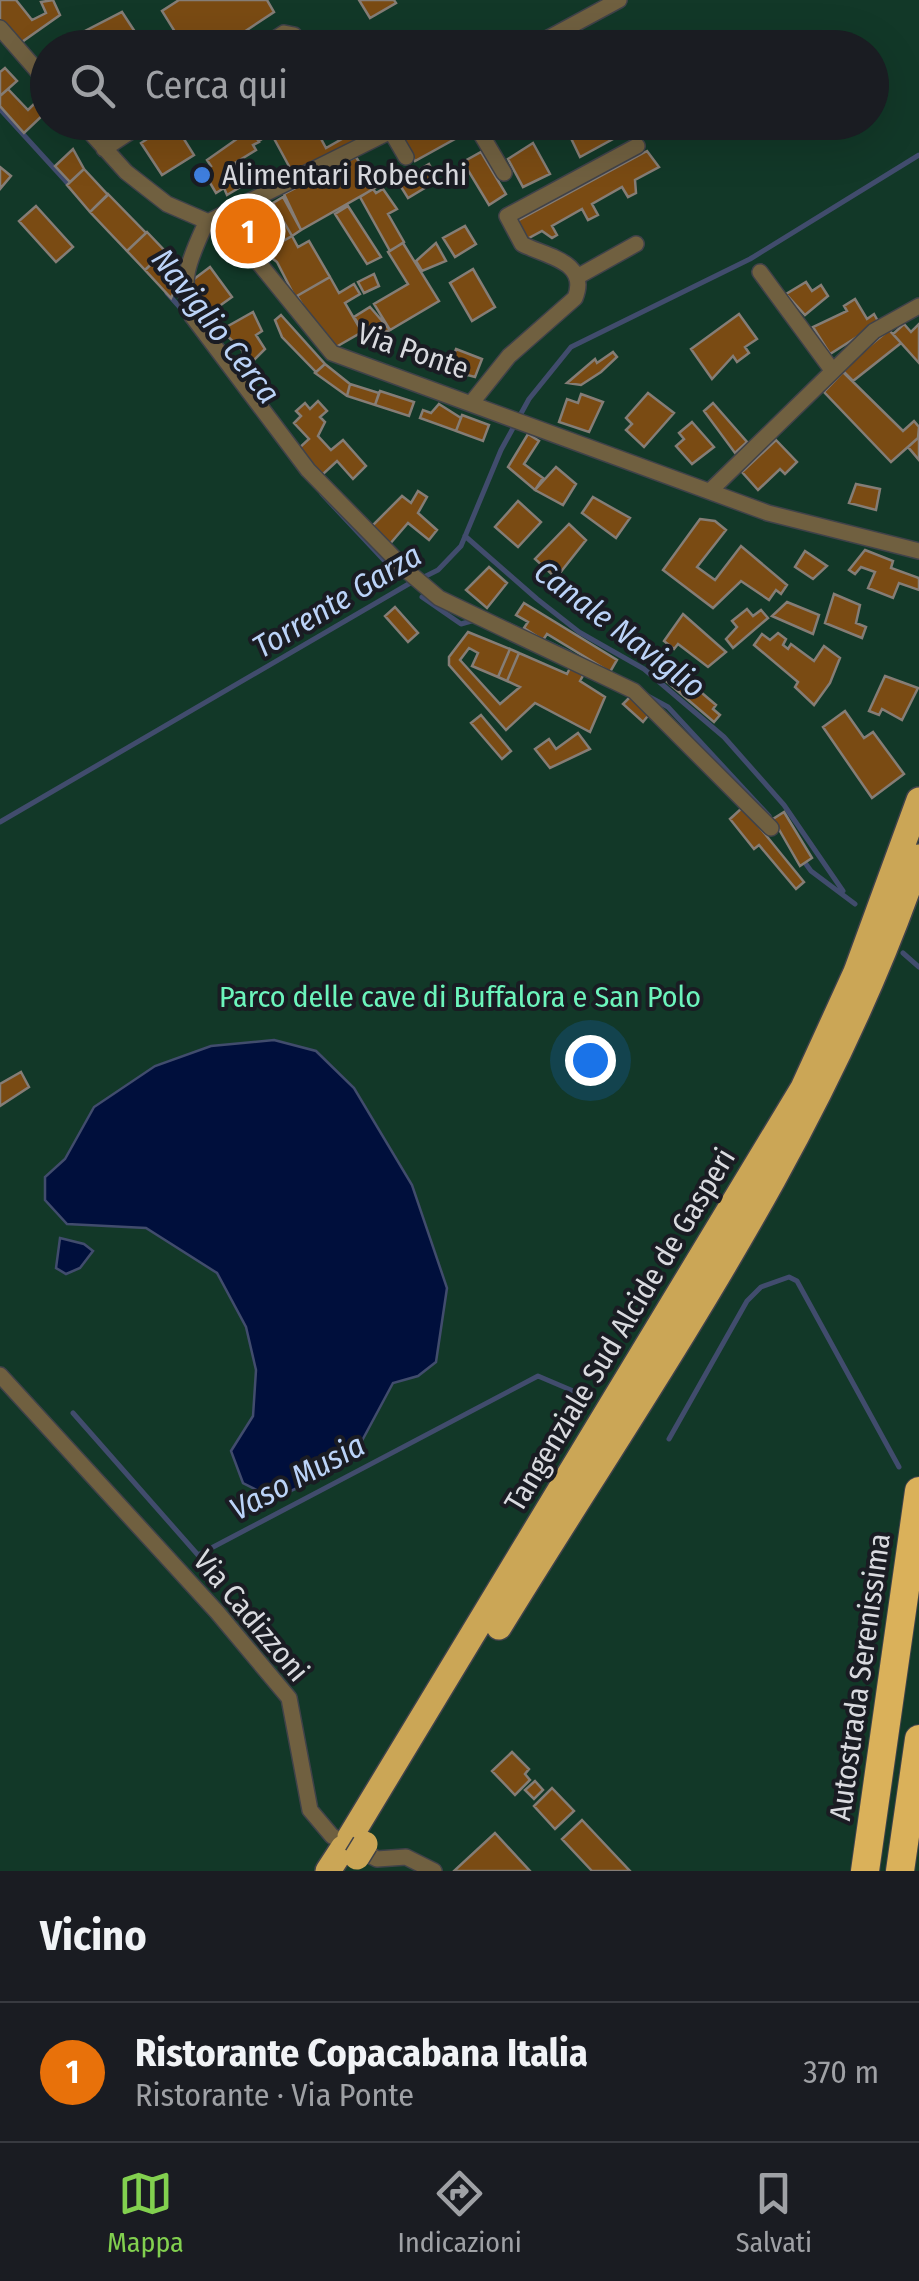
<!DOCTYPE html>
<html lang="it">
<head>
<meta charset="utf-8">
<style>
  :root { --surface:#1a1c22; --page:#27292f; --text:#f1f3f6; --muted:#9fa1a5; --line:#383a40; --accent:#82d04f }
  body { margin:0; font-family:"Fira Sans Condensed",sans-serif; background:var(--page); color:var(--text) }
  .you { position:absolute; left:590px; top:1060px; width:35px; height:35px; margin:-25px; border:8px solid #fff; border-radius:50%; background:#1a73e8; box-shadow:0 0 0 15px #1a73e833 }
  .badge { display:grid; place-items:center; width:65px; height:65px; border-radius:50%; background:var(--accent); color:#fff; font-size:32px; font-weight:700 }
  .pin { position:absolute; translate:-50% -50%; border:5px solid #fff; box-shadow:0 2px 10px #0006 }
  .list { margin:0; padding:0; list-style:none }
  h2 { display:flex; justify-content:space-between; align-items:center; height:130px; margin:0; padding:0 40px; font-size:42px }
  h2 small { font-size:32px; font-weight:400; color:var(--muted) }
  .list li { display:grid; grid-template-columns:65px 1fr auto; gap:30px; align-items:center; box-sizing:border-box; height:140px; padding:0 40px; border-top:2px solid var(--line) }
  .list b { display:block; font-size:38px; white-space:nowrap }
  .list p { margin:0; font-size:32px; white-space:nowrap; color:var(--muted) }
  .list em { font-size:32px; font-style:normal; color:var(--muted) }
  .icon { flex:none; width:55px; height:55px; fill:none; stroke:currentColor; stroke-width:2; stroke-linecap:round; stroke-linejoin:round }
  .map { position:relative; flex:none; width:919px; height:1871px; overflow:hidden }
  .search { position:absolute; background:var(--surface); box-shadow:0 10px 40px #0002; left:30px; right:30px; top:30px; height:110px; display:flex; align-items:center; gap:25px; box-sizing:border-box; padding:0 35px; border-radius:55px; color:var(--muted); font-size:38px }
  .sheet { height:270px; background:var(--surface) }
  nav { display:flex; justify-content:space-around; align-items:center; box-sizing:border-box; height:140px; border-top:2px solid var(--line); background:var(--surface); font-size:28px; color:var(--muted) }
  nav a { display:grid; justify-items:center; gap:5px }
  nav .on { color:var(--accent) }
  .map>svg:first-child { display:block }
  .green { fill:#123828; fill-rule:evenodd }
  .water { fill:#000f3c; stroke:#414c6d; stroke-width:2.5 }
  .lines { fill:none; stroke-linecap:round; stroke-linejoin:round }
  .stream { stroke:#414c6d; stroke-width:5 }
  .building { fill:#7a4b13; stroke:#857d76; stroke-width:2.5 }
  .minor-casing { stroke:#404249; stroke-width:18 }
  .trunk-casing { stroke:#404249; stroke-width:28 }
  .motorway-casing { stroke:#404249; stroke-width:30 }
  .minor { stroke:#706040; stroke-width:15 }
  .trunk { stroke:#cba656; stroke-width:25 }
  .motorway { stroke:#dab15a; stroke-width:28 }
  .trunk-bridge-casing { stroke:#404249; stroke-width:28; stroke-linecap:butt }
  .trunk-bridge { stroke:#cba656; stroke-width:25 }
  .shop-dot { fill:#3f7fe0; stroke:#1a1c23; stroke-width:4 }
  .labels { text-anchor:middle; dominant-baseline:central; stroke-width:8; stroke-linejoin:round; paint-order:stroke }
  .poi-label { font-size:30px; fill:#d9dadf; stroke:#1a1c23; text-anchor:start }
  .street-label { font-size:30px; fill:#d9dadf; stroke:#1a1c23 }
  .park-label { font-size:30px; fill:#6cf5bc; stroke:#1a1c23 }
  .water-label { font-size:32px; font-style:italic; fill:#bbd3f8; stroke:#1a1c23 }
</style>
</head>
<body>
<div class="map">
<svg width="919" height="1871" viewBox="0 0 919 1871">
  <rect width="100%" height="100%" fill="#23252d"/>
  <path class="green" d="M0,0h919v1871h-919zM48,48h824v74h-824z"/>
  <path class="water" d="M274,1040l42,11 38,37 58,97 35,103 -11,74 -18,14 -25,7 -43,80 -76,36 -31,-16 -12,-32 22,-35 3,-46 -10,-43 -29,-54 -71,-45 -79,-4 -22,-24v-23l20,-18 29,-52 61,-41 56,-20z
    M60,1238l24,6 9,7 -13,17 -14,6 -10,-6z"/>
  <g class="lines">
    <path class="stream" d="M0,109l72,79
      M167,293l19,21
      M322,494l73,78
      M465,536l72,63 42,33 65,37 80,68 60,68 59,86
      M422,578l16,-8 23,-24 40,-96 28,-51 42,-52 179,-88 169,-104
      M422,597l39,27 14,-4
      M490,616l80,37
      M646,695l22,12 101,109
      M0,822l412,-240
      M803,860l8,11 44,33
      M903,953l16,14
      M73,1413l125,142 340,-179 47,20
      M669,1439l78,-138 14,-14 28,-10 8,4 102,186"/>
  </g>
  <path class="building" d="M0,0h16l16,20 14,-7 -5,-11 12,-2 7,15 -41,29 -19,-23z
    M179,0h88l7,12 -54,36h-35l-23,-37z
    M359,0h35l2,3 -26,15z
    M122,12l17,26 -15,10h-28l-11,-17z
    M5,68l12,13 -17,15v-24z
    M8,89l20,21 6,-6 10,10 -20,19 -24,-27v-10z
    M247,122h65l14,26 46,-26 7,11 -83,46 -25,-46 -12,8z
    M430,122h39l4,7 -58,32 -13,-23z
    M586,122h33l-12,7 6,10 -33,18 -12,-25z
    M164,128h13l17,27 -32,20 -21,-32z
    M251,129l8,13 -6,3 3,5 -21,13 12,20 -20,12 -3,-7 -8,5 -13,-22 8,-5 -4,-6z
    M533,143l17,31 -27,13 -15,-28z
    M73,149l11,20 -14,13 -15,-16z
    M647,151l12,16 -24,13 1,13 -8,4 -6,-10 -30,17 6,11 -10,5 -6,-11 -30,17 5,9 -5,3 -10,-7 -15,8 -10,-18z
    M481,152l25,42 -17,11 -26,-43z
    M356,157l19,31 -74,42 -17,-36z
    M429,164l9,16 -30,18 -10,-16z
    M0,167l11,9 -11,13z
    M84,169l24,26 -18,17 -23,-27z
    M373,189l3,4 7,-4 14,20 -9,5 16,28 -14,9 -30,-54z
    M108,194l38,39 -19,18 -37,-39z
    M283,197l18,33 -9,6 -19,-33z
    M273,203l19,33 -28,16 -27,-29z
    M36,206l37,41 -17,15 -37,-41z
    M348,206l33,51 -14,7 -32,-50z
    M465,226l11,18 -21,13 -12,-19z
    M147,232l18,19 -20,19 -18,-19z
    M292,236l6,11 11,-6 21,36 -35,20 -18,-35 -13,-10z
    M403,243l36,58 -49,29 -16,-26 34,-20 -20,-32z
    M436,243l10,18 -24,10 -6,-10z
    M157,259l24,18 -10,21 -26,-28z
    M210,267l22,30 -28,20 -10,-15 7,-5 -11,-15z
    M473,269l22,38 -23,14 -22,-38z
    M374,274l5,12 -15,7 -6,-11z
    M330,277l9,16 15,-9 6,10 -15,9 17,29 -26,15 -21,-21 -18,-30z
    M806,282l6,9 9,-6 7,11 -23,19 -19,-21z
    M855,299l12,20 7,-5 5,9 -49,31 -17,-27 34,-16 -3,-5z
    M370,307l20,23 -22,9 -14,-22z
    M253,312l9,19 -6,4 9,14 -18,18 -5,-17 -21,-20z
    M739,314l18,25 -12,8 4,6 -12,9 -4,-6 -21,23 -21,-30z
    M281,315l44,49 -9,8 -34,-35 -7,-17z
    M904,324l7,8 8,-8v39l-26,-29z
    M889,330l12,13 -48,38 -12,-12z
    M456,349l26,10 -7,18 -27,-7z
    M613,352l4,5 -16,15 -20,13 -14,-2 28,-24 2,4z
    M325,364l25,20 -3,12 -32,-23z
    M843,372l60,59 11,-10 5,6 -1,11 -27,24 -67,-70z
    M350,384l29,9 -4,12 -28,-9z
    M380,391l34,11 -5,14 -34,-11z
    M648,393l26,20 -30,34 -18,-17 6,-6 -6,-6z
    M581,394l22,8 -14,30 -30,-10 8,-23 11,4z
    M318,401l9,10 -7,6 5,5 -7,14 13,14 12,-10 23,26 -13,13 -16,-18 -15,14 -24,-26 11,-10 -15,-16 7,-7 -5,-5 9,-8 5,6z
    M713,403l34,39 -12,11 -31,-42z
    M439,404l22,14 -5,13 -36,-13 3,-8 8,3z
    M462,415l27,10 -6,16 -27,-10z
    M692,422l22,25 -22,17 -16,-18 8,-7 -5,-6z
    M528,434l11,7 -15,23 19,14 -8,12 -27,-23z
    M918,438l1,1v21l-11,-13z
    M776,440l21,22 -12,12 -5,-5 -22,21 -16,-18z
    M556,467l20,17 -13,21 -28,-15z
    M856,484l24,5 -4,21 -27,-7z
    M418,491l9,6 -9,16 19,17 -8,10 -21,-17 -19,22 -18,-18 31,-31 9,7z
    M593,497l37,21 -14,20 -34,-25z
    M518,501l23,21 -23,25 -23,-20z
    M700,519l15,2 11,9 -29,37 18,13 26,-34 46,39 -6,9 -5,-4 -7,10 -28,-19 -28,27 -50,-38z
    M569,524l17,16 -30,38 -21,-19z
    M865,550l28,11 -2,7 28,10v12l-20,-7 -6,15 -25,-10 7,-16 -14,-5 -6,7 -6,-4z
    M805,551l22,15 -14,13 -18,-12z
    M489,567l18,16 -20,25 -21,-18z
    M834,594l26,11 -4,18 10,4 -4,11 -37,-15z
    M787,602l32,13 -6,19 -41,-18z
    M524,603l93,57 -7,12 -63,-38 -4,6 -19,-12 4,-6 -12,-7z
    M395,607l23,26 -10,9 -23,-26z
    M747,609l6,7 8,-6 7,8 -35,30 -7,-9 11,-12 -5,-6z
    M683,614l43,38 -18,15 -30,-23 -4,5 -10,-8z
    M468,632l42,17 -12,28 -26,-11 6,-13 -9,-5 -9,12 40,44 20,-17 -13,-6 12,-28 48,21 4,-8 14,6 -5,9 25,16 -15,35 -55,-29 -29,27 -57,-65v-8z
    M778,633l8,6 -3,6 5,4 3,-5 23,17 10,-15 16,12 -10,25 -16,22 -19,-18 3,-5 -44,-37 8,-11 8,6z
    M510,649l9,4 -12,28 -9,-4z
    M668,664l48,41 -3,4 7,6 -6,7 -55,-47z
    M885,676l33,12 -16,32 -20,-11 -3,6 -10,-4z
    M632,695l19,17 -8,10 -20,-18z
    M845,711l19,27 9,-6 31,42 -32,24 -49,-71z
    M481,715l30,36 -9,8 -31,-36z
    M578,733l12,16 -40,19 -15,-19 14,-10 7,10z
    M743,807l61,75 -8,7 -37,-44 -5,4 -24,-30z
    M784,812l28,46 -12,8 -27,-47z
    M21,1072l8,15 -29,19v-22z
    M512,1752l17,17 -4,5 5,6 -15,15 -23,-24z
    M535,1781l8,9 -9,9 -9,-9z
    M552,1788l22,23 -19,18 -21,-23z
    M582,1820l48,51h-38l-30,-32z
    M495,1833l35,38h-76z"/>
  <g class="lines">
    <defs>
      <path id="minor" d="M0,28l48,55
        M261,48l23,-15 10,2 7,13
        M530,48l89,-48
        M81,122l45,50 41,32 60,26 18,16 87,107 436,160 151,38
        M409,122l-203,101c-14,31 -29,59 -14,93l116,154 98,100 33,28 195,93 137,137
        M474,122l30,51
        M392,133l14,24
        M104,149l41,-27
        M760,272l72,98
        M577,277l59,-33
        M473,401l36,-45 66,-58c15,-37 -31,-42 -53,-54l-15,-28 130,-70
        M711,490l163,-159 45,-25
        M0,1375l217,237 72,86 21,112 22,26 45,23 29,-2 28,14"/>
      <path id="trunk" d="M499,1627c153,-249 326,-491 420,-770
        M350,1837l453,-749 53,-116 63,-172
        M328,1871l15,-23"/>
      <path id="motorway" d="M865,1871l54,-380
        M900,1871l19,-132"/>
    </defs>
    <use href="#minor" class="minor-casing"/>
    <use href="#trunk" class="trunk-casing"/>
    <use href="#motorway" class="motorway-casing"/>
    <use href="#minor" class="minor"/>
    <use href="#trunk" class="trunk"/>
    <use href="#motorway" class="motorway"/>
    <defs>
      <path id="trunk-bridge" d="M357,1857l8,-13"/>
    </defs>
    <use href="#trunk-bridge" class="trunk-bridge-casing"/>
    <use href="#trunk-bridge" class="trunk-bridge"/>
  </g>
  <circle class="shop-dot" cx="202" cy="175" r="10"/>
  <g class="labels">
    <g class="poi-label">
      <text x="222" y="175">Alimentari Robecchi</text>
    </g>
    <g class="street-label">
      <text transform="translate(413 351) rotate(19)">Via Ponte</text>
      <text transform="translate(620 1330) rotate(-59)">Tangenziale Sud Alcide de Gasperi</text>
      <text transform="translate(251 1616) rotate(50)">Via Cadizzoni</text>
      <text transform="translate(860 1677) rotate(-82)">Autostrada Serenissima</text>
    </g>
    <g class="park-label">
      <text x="460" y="997">Parco delle cave di Buffalora e San Polo</text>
    </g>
    <g class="water-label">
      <text transform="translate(216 326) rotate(52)">Naviglio Cerca</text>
      <text transform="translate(337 601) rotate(-31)">Torrente Garza</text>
      <text transform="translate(620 629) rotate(37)">Canale Naviglio</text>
      <text transform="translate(297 1477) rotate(-28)">Vaso Musia</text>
    </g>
  </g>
</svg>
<div class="you"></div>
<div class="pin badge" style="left:248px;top:231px;background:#e8710a">1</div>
<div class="search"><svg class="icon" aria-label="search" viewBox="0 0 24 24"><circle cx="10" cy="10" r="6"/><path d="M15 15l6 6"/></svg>Cerca qui</div>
</div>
<section class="sheet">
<h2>Vicino<small></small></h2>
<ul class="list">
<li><span class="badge" style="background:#e8710a">1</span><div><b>Ristorante Copacabana Italia</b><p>Ristorante · Via Ponte</p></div><em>370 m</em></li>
</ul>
</section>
<nav>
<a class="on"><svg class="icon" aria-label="map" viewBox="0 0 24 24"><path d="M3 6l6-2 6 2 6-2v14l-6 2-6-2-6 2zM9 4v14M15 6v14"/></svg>Mappa</a>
<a><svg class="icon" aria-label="directions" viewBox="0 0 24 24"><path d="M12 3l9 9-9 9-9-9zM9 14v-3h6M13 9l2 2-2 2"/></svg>Indicazioni</a>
<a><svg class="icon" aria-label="saved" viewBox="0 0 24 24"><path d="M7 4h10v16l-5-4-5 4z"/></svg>Salvati</a>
</nav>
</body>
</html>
